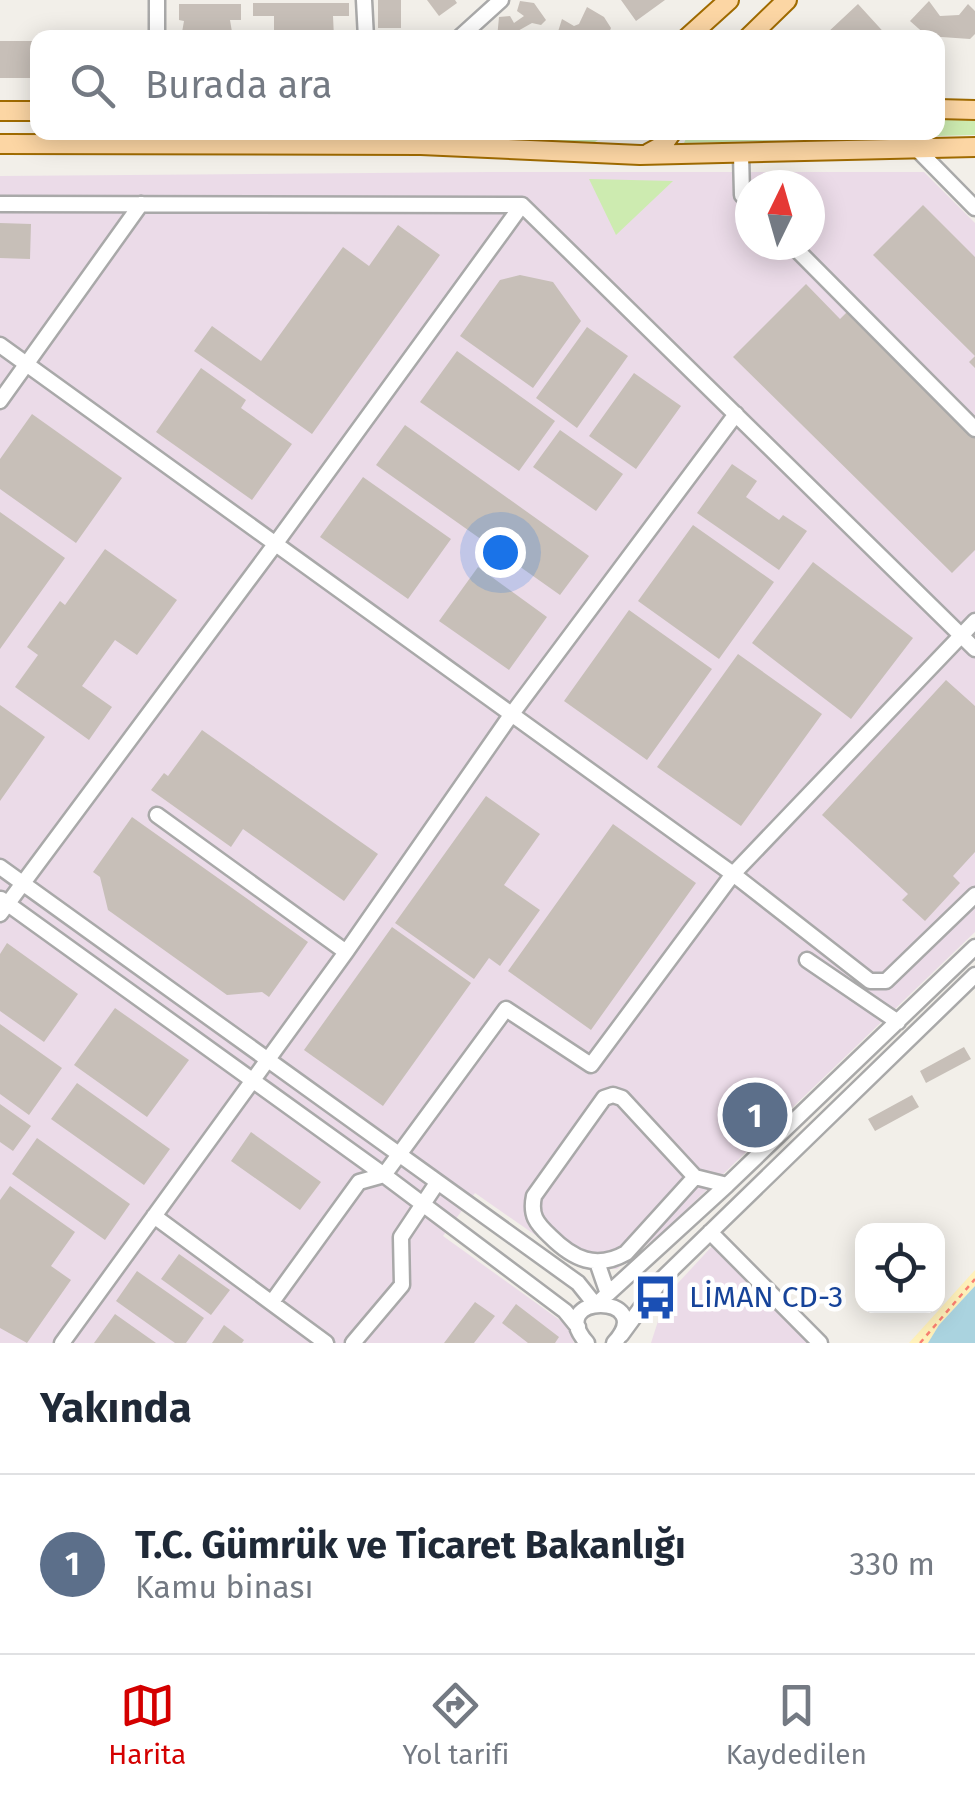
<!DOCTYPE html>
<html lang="tr">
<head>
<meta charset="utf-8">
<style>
  :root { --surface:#fff; --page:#f6f6f7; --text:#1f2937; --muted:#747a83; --line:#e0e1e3; --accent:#d40000 }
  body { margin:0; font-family:"Fira Sans",sans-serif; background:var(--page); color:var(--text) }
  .controls { position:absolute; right:30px; bottom:30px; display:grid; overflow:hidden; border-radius:20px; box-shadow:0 5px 25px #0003 }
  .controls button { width:90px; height:90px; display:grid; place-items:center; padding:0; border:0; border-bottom:2px solid var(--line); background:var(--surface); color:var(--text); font:50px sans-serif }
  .compass { position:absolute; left:735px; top:170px; width:90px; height:90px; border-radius:50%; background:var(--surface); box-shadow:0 5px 25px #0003; rotate:5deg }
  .you { position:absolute; left:500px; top:552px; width:35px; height:35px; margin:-25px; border:8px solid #fff; border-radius:50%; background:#1a73e8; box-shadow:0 0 0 15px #1a73e833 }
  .badge { display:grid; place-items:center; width:65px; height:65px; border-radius:50%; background:var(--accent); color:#fff; font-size:32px; font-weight:700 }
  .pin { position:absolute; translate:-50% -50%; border:5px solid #fff; box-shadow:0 2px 10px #0006 }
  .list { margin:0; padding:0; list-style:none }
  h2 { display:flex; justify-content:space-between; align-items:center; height:130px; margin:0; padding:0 40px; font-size:42px }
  h2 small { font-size:32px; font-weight:400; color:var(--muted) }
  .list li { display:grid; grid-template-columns:65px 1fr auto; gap:30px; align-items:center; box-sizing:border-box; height:180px; padding:0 40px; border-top:2px solid var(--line) }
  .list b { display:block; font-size:38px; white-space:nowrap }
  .list p { margin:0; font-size:32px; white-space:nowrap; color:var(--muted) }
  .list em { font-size:32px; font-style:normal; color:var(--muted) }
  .icon { flex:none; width:55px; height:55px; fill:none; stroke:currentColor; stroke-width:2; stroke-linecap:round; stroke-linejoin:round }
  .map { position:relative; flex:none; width:975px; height:1343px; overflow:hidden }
  .search { position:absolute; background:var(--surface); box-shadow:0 5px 25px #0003; left:30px; right:30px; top:30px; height:110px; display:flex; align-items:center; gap:25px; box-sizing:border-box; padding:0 35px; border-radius:20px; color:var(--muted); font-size:38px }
  .sheet { height:310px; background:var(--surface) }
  nav { display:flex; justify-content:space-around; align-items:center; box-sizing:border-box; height:140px; border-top:2px solid var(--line); background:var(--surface); font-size:28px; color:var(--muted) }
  nav a { display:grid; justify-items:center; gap:5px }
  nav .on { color:var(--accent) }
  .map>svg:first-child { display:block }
  .industrial { fill:#ebdbe8; fill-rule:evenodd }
  .grass { fill:#cdebb0 }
  .sand { fill:#fff1ba }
  .water { fill:#aad3df }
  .building { fill:#c7bfb8 }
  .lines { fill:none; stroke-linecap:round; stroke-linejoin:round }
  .minor-casing { stroke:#a9a9a9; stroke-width:19 }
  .major-casing { stroke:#a06b00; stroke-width:22 }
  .path { stroke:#fa8072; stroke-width:2.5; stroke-dasharray:5 5; stroke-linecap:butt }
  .minor { stroke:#fff; stroke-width:14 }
  .major { stroke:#fcd6a4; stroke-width:18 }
  .labels { text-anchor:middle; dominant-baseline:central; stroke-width:9; stroke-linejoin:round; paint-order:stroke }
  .transit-label { font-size:30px; fill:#164399; stroke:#fff; text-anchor:start }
</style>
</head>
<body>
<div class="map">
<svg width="975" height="1343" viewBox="0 0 975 1343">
  <rect width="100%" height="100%" fill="#f2efe9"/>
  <path class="industrial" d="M489,172h435l51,51v709l-310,298 -48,39h-33l-109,-76 -32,43 125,90 6,17h-574v-1167zM750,185h60v60h-60z
    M715,1243l96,100h-160l15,-47z"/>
  <path class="grass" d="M938,118l37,1v16l-291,8 5,-11h249z
    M598,132v8l-6,4 -387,-11z
    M589,179l84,2 -57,54z"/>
  <path class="sand" d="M975,1270v16l-36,39 -11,18h-19z"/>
  <path class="water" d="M975,1286v57h-47l11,-18z"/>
  <path class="building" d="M378,0h23v28h-23z
    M427,0h28l2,3 -18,13z
    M621,0h44l-29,21z
    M520,1l14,2 12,17 -5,5 -9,-2 -16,9 -1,6h-18l2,-21 11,-1 4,7 10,-7 -7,-5z
    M929,1l11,15 19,-1 9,-11 7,7v23l-5,5 -43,-3 -17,-15z
    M253,3h96v13h-16l1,22h-60v-22h-21z
    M179,4h62v16h-11l3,18h-52l3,-17 -5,-1z
    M858,4l31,34h-60l-3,-4z
    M587,7l17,10 7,11 -4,10 -7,-3 -44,3 6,-19 12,7 5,-2z
    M0,41h38v37h-38z
    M923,205l52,52v111l-6,-6 6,-6 -102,-101z
    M0,223l31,1 -1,35 -30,-1z
    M398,225l42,30 -128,179 -118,-83 18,-25 49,35 82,-114 26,19z
    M520,275l33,7 28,39 -48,67 -73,-52 40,-56z
    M806,284l34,35 9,-9 126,124v116l-23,23 -219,-216z
    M587,327l41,29 -51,72 -41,-30z
    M457,351l98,70 -36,50 -99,-69z
    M201,368l45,32 -5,8 51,36 -40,56 -96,-68z
    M634,373l47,33 -45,63 -47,-33z
    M32,414l90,64 -46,65 -76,-54v-30z
    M405,425l184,131 -29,39 -184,-130z
    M560,430l63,44 -27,37 -63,-44z
    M732,464l25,17 -11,16 33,23 4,-5 24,16 -28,39 -82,-57z
    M363,477l88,62 -43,60 -88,-62z
    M0,512l65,46 -65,91z
    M693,525l81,57 -55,77 -81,-58z
    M105,549l72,51 -40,55 -22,-15 -33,46 30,21 -23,33 -74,-53 23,-32 -11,-8 33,-46 5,4z
    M813,562l100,76 -62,81 -99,-76z
    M478,567l69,50 -38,53 -70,-49z
    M629,610l83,59 -65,91 -83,-59z
    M738,654l84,60 -81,112 -84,-59z
    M946,680l29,26v146l-22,24 7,7 -35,38 -23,-21 6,-6 -86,-79z
    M0,705l45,32 -45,64z
    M202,730l176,124 -34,47 -101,-72 -12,18 -80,-57 13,-17 4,3z
    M486,796l54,38 -36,51 36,25 -40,56 -11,-8 -15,21 -79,-56z
    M132,817l176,125 -39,55 -7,-5 -35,3 -119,-85 -8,-33 -7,-5z
    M613,824l83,59 -105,147 -83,-59z
    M392,927l79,56 -88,123 -79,-56z
    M7,943l71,51 -34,48 -44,-31v-57z
    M115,1008l74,52 -42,57 -73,-52z
    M0,1024l62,44 -33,47 -29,-21z
    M964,1047l7,12 -45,24 -6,-12z
    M77,1083l93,66 -26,36 -93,-66z
    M912,1095l7,12 -44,24 -7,-12z
    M0,1104l31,22 -18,25 -13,-9z
    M251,1132l70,50 -21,28 -69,-49z
    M37,1138l93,66 -25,36 -93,-66z
    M10,1186l65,46 -24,34 20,14 -44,63 -27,-15v-128z
    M179,1254l51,36 -19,25 -50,-36z
    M137,1271l67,47 -18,25h-11l-59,-42z
    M475,1302l20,14 -21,27h-30z
    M516,1304l43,33 -4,6h-27l-26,-20z
    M115,1314l41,29h-62z
    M224,1325l20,15 -2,3h-30z"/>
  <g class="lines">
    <defs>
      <path id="minor" d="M157,0v38
        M364,0l2,38
        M459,38l42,-38
        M916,148l59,60
        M741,154l1,41 8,8
        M0,204l522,1 453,444
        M792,245l183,184
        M0,345l733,529 137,107h16l89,-86
        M0,401l141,-197
        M157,815l189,137
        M0,867l578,416 16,20
        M1,899l383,276 181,136 13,16
        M0,914l276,-371 246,-338
        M807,960l91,62
        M613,1095l9,3 73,79 -69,76c-30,17 -53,6 -76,-17 -14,-13 -20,-21 -16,-40l70,-98z
        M695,1177l32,8
        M154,1216l172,127
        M710,1232l110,111
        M597,1262l11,32
        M272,1302l87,-120 25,-7 122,-166 85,56 142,-191 242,-253
        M599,1302l128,-117 248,-238
        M621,1335l41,-56 313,-304
        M62,1343l284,-391 165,-237 225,-301
        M353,1343l49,-58 -1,-48 36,-54
        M587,1343c-45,-51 73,-50 27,0"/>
      <path id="major" d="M687,38l42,-38
        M748,38l39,-38
        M938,109l37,1
        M0,111h38
        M0,144l421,1 219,10 335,-8
        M649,153l13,-7 10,-14"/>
    </defs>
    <use href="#minor" class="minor-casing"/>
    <use href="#major" class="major-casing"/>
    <path class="path" d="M920,1343l55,-64"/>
    <use href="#minor" class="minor"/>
    <use href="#major" class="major"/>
  </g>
  <defs>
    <symbol id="bus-bare" viewBox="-9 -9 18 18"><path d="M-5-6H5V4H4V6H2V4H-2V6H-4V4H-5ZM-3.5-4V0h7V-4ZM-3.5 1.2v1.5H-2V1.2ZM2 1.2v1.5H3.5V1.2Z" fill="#1a4fb4" stroke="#fff" stroke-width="2.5" paint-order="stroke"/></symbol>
  </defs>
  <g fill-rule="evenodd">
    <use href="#bus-bare" x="624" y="1266" width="63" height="63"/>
  </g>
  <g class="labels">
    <g class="transit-label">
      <text x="689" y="1297">LİMAN CD-3</text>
    </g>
  </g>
</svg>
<div class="controls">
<button><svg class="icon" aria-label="locate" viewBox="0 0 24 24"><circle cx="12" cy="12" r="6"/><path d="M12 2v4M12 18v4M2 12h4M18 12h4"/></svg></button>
</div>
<svg class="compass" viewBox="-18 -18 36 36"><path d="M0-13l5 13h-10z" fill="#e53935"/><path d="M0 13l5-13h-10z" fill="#747a83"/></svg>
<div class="you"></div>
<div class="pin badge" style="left:755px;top:1115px;background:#5c6f8a">1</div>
<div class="search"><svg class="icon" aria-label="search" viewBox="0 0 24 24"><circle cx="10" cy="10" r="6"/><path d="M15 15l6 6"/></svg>Burada ara</div>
</div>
<section class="sheet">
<h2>Yakında<small></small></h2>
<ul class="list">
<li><span class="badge" style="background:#5c6f8a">1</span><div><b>T.C. Gümrük ve Ticaret Bakanlığı</b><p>Kamu binası</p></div><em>330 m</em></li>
</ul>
</section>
<nav>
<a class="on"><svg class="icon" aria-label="map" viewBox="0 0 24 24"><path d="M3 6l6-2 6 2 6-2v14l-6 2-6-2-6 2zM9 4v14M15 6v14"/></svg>Harita</a>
<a><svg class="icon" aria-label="directions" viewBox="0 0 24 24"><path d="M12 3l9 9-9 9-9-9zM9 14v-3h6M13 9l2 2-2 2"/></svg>Yol tarifi</a>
<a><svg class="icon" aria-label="saved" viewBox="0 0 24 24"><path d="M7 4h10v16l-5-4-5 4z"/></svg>Kaydedilen</a>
</nav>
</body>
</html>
